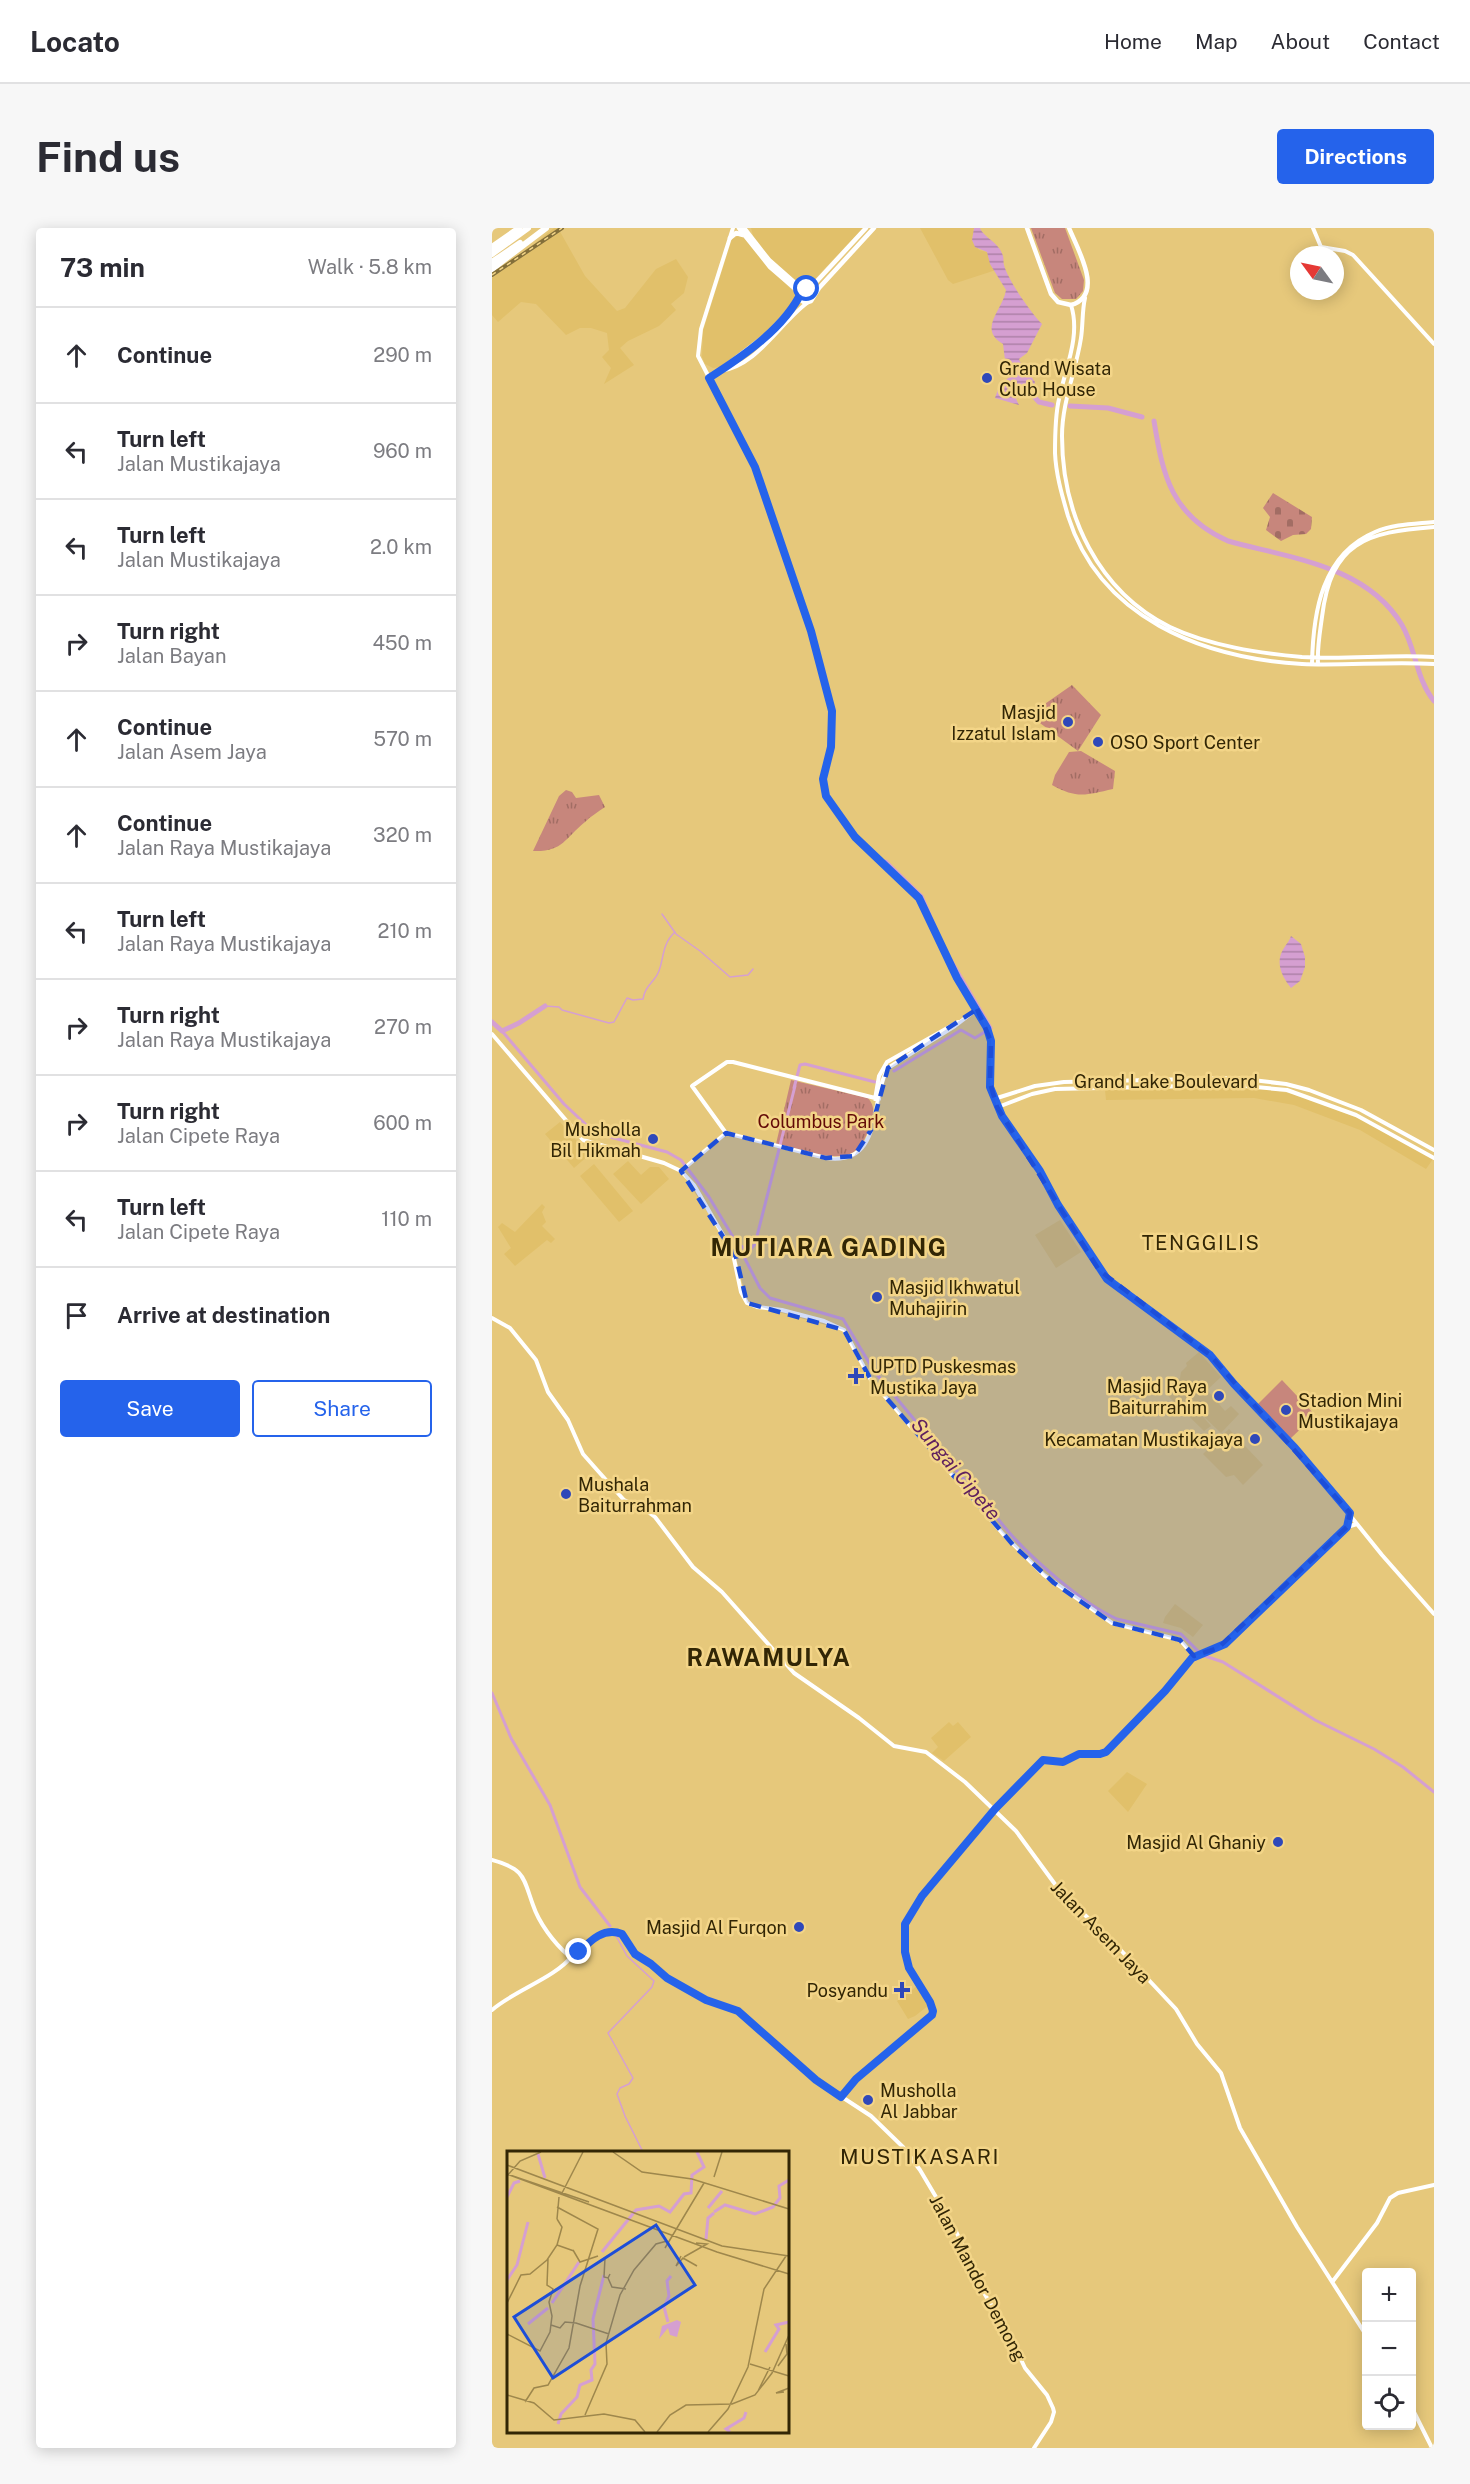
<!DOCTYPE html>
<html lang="en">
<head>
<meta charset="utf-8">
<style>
  :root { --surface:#fff; --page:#f7f7f7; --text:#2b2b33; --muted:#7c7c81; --line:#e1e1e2; --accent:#2563eb }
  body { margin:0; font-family:"Public Sans",sans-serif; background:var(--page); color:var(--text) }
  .controls { position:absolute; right:18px; bottom:18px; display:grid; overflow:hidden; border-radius:6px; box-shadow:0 3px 15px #0003 }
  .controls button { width:54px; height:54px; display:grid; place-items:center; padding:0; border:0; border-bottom:2px solid var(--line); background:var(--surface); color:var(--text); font:30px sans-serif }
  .compass { position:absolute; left:798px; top:18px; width:54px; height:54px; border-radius:50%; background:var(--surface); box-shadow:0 3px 15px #0003; rotate:303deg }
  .stop { position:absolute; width:18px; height:18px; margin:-14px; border:4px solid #2563eb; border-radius:50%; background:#fff }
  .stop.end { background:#2563eb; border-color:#fff; box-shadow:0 2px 6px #0008 }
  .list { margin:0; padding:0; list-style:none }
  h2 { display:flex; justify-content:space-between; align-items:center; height:78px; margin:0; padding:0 24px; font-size:26px }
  h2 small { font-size:20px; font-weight:400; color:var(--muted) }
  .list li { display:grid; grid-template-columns:39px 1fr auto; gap:18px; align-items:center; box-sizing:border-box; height:96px; padding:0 24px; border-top:2px solid var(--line) }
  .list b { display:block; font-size:22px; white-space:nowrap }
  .list p { margin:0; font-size:20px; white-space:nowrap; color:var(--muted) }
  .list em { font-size:20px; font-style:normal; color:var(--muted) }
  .actions { display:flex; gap:12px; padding:18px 24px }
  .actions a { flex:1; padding:14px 0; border:2px solid var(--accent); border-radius:6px; text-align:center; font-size:21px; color:var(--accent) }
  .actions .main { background:var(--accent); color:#fff }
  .icon { flex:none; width:33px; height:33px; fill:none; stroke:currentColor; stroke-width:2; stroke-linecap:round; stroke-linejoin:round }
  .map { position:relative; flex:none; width:942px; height:2220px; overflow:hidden; border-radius:6px }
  header { display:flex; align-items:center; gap:36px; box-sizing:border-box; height:84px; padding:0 30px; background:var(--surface); border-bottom:2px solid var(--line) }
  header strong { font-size:28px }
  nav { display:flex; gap:33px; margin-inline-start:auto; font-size:21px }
  .intro { display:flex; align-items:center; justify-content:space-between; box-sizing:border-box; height:144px; padding:0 36px }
  h1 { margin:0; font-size:42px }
  .button { padding:15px 27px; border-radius:6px; background:var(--accent); color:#fff; font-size:21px; font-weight:700 }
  main { display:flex; gap:36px; padding:0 36px }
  aside { flex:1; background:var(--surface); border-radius:6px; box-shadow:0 3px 15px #0003 }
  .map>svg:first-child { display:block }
  .built { fill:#e1c06a }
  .grass { fill:#c7867c }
  .cemetery { fill:url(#cemetery-stones) }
  .park { fill:url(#park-tufts) }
  .water { fill:url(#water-rules) }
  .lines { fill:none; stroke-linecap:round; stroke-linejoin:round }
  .stream { stroke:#d59fd1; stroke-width:1.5 }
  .canal { stroke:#d59fd1; stroke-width:3 }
  .river { stroke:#d59fd1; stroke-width:5 }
  .secondary { stroke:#fff; stroke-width:4 }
  .primary { stroke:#fff; stroke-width:4.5 }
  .highway { stroke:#fff; stroke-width:6 }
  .rail-casing { stroke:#836f3a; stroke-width:4 }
  .rail { stroke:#f3d588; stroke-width:1.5; stroke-dasharray:4.5; stroke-linecap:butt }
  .route { stroke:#2563eb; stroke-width:8 }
  .marked { fill:#1d4ed8; fill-opacity:0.2; stroke:#1d4ed8; stroke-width:4.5; stroke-dasharray:12 8; stroke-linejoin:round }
  .poi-dot { fill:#2f48b9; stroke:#f3d588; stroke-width:2 }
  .labels { text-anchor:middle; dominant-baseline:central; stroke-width:5; stroke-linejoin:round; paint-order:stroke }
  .poi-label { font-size:18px; fill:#322605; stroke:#f3d588; text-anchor:start }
  .street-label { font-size:18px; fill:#322605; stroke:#f3d588 }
  .park-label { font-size:18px; fill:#620907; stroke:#f3d588 }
  .neighbourhood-label { font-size:20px; letter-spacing:1.5px; fill:#322605; stroke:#f3d588 }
  .water-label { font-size:20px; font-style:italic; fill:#5f215e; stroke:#f3d588 }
  .quarter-label { font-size:21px; letter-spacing:1.5px; fill:#322605; stroke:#f3d588 }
  .district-label { font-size:24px; font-weight:bold; letter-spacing:1.5px; fill:#322605; stroke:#f3d588 }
  .inset-river { fill:none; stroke:#d59fd1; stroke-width:3 }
  .inset-road { fill:none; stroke:#9e874c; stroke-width:1.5 }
  .view { fill:#1d4ed8; fill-opacity:0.15; stroke:#1d4ed8; stroke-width:3 }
  .inset-edge { fill:none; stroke:#322605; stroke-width:3 }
</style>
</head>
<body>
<header>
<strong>Locato</strong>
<nav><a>Home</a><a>Map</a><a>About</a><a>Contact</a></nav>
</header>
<div class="intro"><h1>Find us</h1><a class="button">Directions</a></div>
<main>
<aside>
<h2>73 min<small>Walk · 5.8 km</small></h2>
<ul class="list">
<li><svg class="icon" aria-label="ahead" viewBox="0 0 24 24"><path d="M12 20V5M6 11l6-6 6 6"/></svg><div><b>Continue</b></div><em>290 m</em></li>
<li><svg class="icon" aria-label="left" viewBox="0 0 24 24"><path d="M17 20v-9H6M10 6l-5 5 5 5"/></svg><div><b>Turn left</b><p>Jalan Mustikajaya</p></div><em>960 m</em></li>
<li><svg class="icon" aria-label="left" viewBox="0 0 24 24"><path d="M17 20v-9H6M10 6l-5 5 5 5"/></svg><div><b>Turn left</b><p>Jalan Mustikajaya</p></div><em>2.0 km</em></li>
<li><svg class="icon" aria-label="right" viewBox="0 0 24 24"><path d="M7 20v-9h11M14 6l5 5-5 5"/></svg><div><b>Turn right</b><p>Jalan Bayan</p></div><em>450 m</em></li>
<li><svg class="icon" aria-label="ahead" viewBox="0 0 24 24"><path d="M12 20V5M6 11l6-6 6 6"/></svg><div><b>Continue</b><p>Jalan Asem Jaya</p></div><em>570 m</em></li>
<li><svg class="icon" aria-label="ahead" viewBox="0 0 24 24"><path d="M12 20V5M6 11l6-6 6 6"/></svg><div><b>Continue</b><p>Jalan Raya Mustikajaya</p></div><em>320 m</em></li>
<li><svg class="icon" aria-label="left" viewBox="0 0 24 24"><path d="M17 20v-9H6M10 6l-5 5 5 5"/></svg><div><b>Turn left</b><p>Jalan Raya Mustikajaya</p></div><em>210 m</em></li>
<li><svg class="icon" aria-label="right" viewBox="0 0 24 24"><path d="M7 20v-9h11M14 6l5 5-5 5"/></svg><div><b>Turn right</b><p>Jalan Raya Mustikajaya</p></div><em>270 m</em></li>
<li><svg class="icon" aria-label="right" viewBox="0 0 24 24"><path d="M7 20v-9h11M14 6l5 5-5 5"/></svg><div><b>Turn right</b><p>Jalan Cipete Raya</p></div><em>600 m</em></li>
<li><svg class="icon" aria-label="left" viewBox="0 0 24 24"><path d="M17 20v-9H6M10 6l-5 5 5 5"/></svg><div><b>Turn left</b><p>Jalan Cipete Raya</p></div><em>110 m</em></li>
<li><svg class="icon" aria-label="arrive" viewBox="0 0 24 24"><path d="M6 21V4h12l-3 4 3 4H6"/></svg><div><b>Arrive at destination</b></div></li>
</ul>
<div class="actions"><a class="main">Save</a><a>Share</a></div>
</aside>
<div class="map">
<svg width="942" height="2220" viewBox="0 0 942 2220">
  <defs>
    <pattern id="cemetery-stones" width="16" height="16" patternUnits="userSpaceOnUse" patternTransform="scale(1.5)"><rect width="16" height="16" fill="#c7867c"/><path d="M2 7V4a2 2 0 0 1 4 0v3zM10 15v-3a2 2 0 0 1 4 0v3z" fill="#a26d64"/></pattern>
    <pattern id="park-tufts" width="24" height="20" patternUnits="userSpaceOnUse" patternTransform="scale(1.5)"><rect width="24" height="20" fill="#c7867c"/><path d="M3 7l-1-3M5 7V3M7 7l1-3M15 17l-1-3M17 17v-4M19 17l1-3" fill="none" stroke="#a26d64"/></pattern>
    <pattern id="water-rules" width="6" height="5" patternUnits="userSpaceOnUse" patternTransform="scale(1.5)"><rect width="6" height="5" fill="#d59fd1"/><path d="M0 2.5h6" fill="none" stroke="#ad81a8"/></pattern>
  </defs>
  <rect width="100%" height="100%" fill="#e6c87b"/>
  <path class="built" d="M62,0h4l27,48 32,35 8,-3 31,-39 20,-10 12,18 -4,16 -13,11 5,6 -17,16 -31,15 -8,7 14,17 -30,19 7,-16 -9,-11 7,-7 -2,-17 -16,-5h-11l-14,7 -30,-31 -15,-2 -23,20 -6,-7v-37z
    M259,0h112l-53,56 -10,2 -34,-32 -12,-15z
    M428,0h54l-2,12 7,10 8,2 5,15 4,3 -43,14 -5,-4z
    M246,8h4l54,59 -1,6 -31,32 -44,34 -7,1 -8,-4 -3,-7 1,-26 29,-92z
    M763,859l44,8 66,26 68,38 -7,10 -66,-39 -66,-25 -40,-7 -148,2 -1,-10z
    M68,894l29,33 -15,13 -29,-34z
    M136,933l13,14 9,-8h9l10,12 -28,25 -28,-30z
    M102,936l39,47 -14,11 -39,-46z
    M50,976l3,3 -3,5 4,10 -4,4 13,13 -4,4 -4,-3 -32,26 -11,-12 7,-6 -13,-21 4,-4 13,9z
    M568,992l21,32 -25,16 -21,-33z
    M707,1124l22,25 -14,13 18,21 6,-5 8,8 -18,19 -22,-21 12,14 -7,5 -39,-38 15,-15 1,-6 6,-6 -1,-3z
    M737,1201l34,36 -20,20 -9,-10 -8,2 -23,-23z
    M683,1376l28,21 -10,12 -12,-9 -18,-5 2,-6z
    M457,1494l4,4 5,-4 13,15 -27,24 -12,-8 6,-6 -7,-9z
    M635,1544l20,12 -19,28 -20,-21z
    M425,1758l12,19 -14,11 -7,3 -11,-18z"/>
  <path class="grass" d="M790,1152l33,35 -25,24 -33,-34z"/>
  <path class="cemetery" d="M781,265l39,24 -1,12 -5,5 -13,1 -12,6 -15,-11 4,-13 -7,-9z"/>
  <path class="park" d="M539,0h34l19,52 -1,11 -7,8h-14l-7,-6z
    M580,457l29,30 -23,36 -49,-36z
    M589,523l34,20 -2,18c-27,6 -36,10 -61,-4l3,-10 14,-23z
    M74,562l6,2 4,6 23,-3 6,12c-7,5 -14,9 -20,15 -21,17 -22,30 -52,29l26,-55z
    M299,852l77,18c8,9 5,16 2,26 -10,38 -29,35 -62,28 -11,-3 -22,-5 -32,-8z"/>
  <path class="water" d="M482,0h6c3,9 20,15 23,28 1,3 0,6 1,9 4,15 27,48 38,59l-15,29 -8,6 2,5 5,-1 12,4 -6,11 3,4 -5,15 -10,-2 -4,4 3,6 -24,-7 5,-14 11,-8 -6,-16 -2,-16c-26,-15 0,-34 3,-54l-16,-26 -3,-12 -12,-5 -3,-7z
    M799,708l10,8 4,13v10l-5,14 -9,7c-8,-10 -17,-25 -7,-40 3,-5 6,-8 7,-12z"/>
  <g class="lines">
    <path class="stream" d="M170,686l14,20 24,17 30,26 18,-2 5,-6
      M53,778l14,1 3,3 47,13 5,-1 13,-24 6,2 10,-1c2,-11 6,-13 12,-21 10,-11 4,-32 20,-46
      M123,1706l12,22 27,25 -2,6 -44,46 25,45 -4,6 -9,4 -3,6 8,22 18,36"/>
    <path class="canal" d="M394,633l36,35 22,51
      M10,803l62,73 31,29 72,19 14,8 28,37 30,50 21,41 10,10 73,21 31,52 97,117c15,12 23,27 36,42 24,28 76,74 110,89l64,15 21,21 21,7 92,58 59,29 29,18 31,25
      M402,843l67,-41 14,8 16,-10 -41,-70
      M302,860l6,-23 5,-1 70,18
      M246,1017l12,5 5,-6 40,-158
      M0,1465l19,45 39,67 30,82 30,39"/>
    <path class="river" d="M535,161l12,13 13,3
      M578,178l38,2 34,9
      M662,193c9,56 18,95 74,120 61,17 138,24 174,84 14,24 14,54 32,76
      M0,794l10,9 17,-8 26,-17"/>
    <path class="secondary" d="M241,0l-32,101 -3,27 57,111 56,164 22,80 -2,36 -8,32 3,17 29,41 64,61 38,80 20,31 13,26v48l7,24 43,64 18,34 41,65 25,24 62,42 24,19 24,29 61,63 87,108 52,59
      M821,0l8,19 24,4 8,4 81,89
      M593,70c-3,13 -2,27 -4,40 -5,33 -19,64 -19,98 0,79 36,155 108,191 40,19 89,26 132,30 44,3 88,-3 132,0
      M579,77c10,31 -6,64 -12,94 -4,17 -4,37 -4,54 1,22 7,42 13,63 32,102 134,142 234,148 44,2 88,-3 132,0
      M228,143c37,-5 59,-47 87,-68
      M217,150l61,-46 30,-35
      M826,435c-1,-15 2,-31 4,-46 9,-75 44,-85 112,-90
      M820,436c1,-52 10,-110 63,-132 19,-8 39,-8 59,-10
      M0,806l91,106 81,23 17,8 13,14 40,69
      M383,871l4,-23 8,-14 71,-40
      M502,871l41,-13 29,-4 171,-4 51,6 23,6 52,20 73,40
      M506,879l34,-13 23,-5 179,-4 53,5 69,25 78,43
      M234,905l100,25c58,8 43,-57 62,-90l67,-42 22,-17
      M189,943l45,-38 -34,-47 35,-24h6l146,37
      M241,1026l8,38 6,11 10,4 25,3 42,11 20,9 27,50 132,154 41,41 68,48 68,17 14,16
      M0,1090l18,10 26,32 12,32 20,28 15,34 15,17 26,29 20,9 11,8 38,50 29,25 72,81 65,45 35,28 32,6 39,30 51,49 44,60 55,53 61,65 21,35 24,29 19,55 57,99 69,108
      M0,1632c33,9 31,17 41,45 6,18 21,38 35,50 18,2 24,-28 52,-22l15,21 16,10 19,16 37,20 29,10 10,7 70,63 55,36 32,31 17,23 35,59 29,64 25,41 16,34 22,27 6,13 1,4 -3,10 -17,26
      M0,1782c23,-20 63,-32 80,-54
      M349,1869l15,-18 76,-64 1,-4 -3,-8 -21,-35 -4,-16v-28l21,-32 69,-83 48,-49 20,2 16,-8h21l6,-2 59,-61 27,-33 33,-14 122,-117 10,-3
      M841,2053l44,-58 13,-25 8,-5 36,-8
      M920,2180l20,40"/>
    <path class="primary" d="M247,0l31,39 30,26
      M252,0l25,32 34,30
      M374,0l-49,53 -15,10 -2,4 2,6 3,2 6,-2 8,-13 55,-60
      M535,0l24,66 7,8 13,3c34,-10 7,-55 -2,-77
      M238,10l6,-5 7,2"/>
    <path class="highway" d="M0,19l27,-19
      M0,26l36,-26
      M0,34l28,-19
      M0,41l54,-41"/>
    <defs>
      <path id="rail" d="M0,47l70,-47"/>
    </defs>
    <use href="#rail" class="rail-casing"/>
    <use href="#rail" class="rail"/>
  </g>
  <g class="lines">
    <path class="route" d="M87,1724c12,-12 25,-25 43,-18l13,20 16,10 16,14 39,22 32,11 78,69 25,17 15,-18 76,-64 1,-4 -3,-9 -21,-34 -4,-16v-28l17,-28 73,-87 48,-49 20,2 16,-8h21l6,-2 59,-61 27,-33 33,-14 122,-117 3,-14 -55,-65 -61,-64 -24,-29 -103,-76 -49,-74 -18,-34 -38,-55 -12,-29 1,-46 -4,-13 -30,-50 -38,-80 -64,-61 -29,-41 -3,-17 8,-32 1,-36 -21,-80 -56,-164 -46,-89c33,-21 76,-50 93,-87l5,-2"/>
  </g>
  <path class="marked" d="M485,781l14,32 -1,42 7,24 102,163 111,85 140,158 -3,14 -129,121 -24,8 -14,-16 -68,-17 -58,-40 -40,-37 -143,-166 -27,-50 -97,-27 -11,-46 -55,-86 45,-38 100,25 28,-2 17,-26 17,-62z"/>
  <g class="poi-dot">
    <circle cx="495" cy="150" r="6"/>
    <circle cx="576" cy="494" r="6"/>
    <circle cx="606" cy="514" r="6"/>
    <circle cx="161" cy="911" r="6"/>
    <circle cx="385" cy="1069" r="6"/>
    <path d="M361 1139h6v6h6v6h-6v6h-6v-6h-6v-6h6z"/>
    <circle cx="727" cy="1168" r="6"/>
    <circle cx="794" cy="1182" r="6"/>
    <circle cx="763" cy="1211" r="6"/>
    <circle cx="74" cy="1266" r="6"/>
    <circle cx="786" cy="1614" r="6"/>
    <circle cx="307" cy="1699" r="6"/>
    <path d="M407 1753h6v6h6v6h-6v6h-6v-6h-6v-6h6z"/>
    <circle cx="376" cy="1872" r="6"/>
  </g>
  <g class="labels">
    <g class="poi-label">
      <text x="507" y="140">Grand Wisata<tspan x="507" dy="21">Club House</tspan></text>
      <text x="564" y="484" text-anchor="end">Masjid<tspan x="564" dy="21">Izzatul Islam</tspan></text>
      <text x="618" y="514">OSO Sport Center</text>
      <text x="149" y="901" text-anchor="end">Musholla<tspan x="149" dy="21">Bil Hikmah</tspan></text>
      <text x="397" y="1059">Masjid Ikhwatul<tspan x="397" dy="21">Muhajirin</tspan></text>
      <text x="378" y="1138">UPTD Puskesmas<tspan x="378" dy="21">Mustika Jaya</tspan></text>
      <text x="715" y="1158" text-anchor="end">Masjid Raya<tspan x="715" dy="21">Baiturrahim</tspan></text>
      <text x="806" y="1172">Stadion Mini<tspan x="806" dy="21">Mustikajaya</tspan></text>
      <text x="751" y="1211" text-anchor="end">Kecamatan Mustikajaya</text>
      <text x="86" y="1256">Mushala<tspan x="86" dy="21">Baiturrahman</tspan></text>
      <text x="774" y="1614" text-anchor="end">Masjid Al Ghaniy</text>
      <text x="295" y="1699" text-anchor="end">Masjid Al Furqon</text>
      <text x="396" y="1762" text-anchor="end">Posyandu</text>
      <text x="388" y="1862">Musholla<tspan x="388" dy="21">Al Jabbar</tspan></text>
    </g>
    <g class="street-label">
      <text x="674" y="853">Grand Lake Boulevard</text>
      <text transform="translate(609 1704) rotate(46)">Jalan Asem Jaya</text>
      <text transform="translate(486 2050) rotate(62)">Jalan Mandor Demong</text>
    </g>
    <g class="park-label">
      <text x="329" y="893">Columbus Park</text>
    </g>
    <g class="neighbourhood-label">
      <text x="709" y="1015">TENGGILIS</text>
    </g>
    <g class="water-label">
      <text transform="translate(464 1241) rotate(50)">Sungai Cipete</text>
    </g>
    <g class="quarter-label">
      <text x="428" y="1928">MUSTIKASARI</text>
    </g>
    <g class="district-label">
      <text x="337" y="1019">MUTIARA GADING</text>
      <text x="277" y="1429">RAWAMULYA</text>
    </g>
  </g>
  <g transform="translate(15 1923)">
    <rect width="282" height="282" fill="#e6c87b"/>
    <path d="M170,169l4,2 -4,15 -7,-2 -2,-7 -9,11 3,-13z" fill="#d59fd1"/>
    <path class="inset-river" d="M31,3l7,24M0,46l7,-14 6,-2M201,57l14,-17M207,61l11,-7 30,9 18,-7 7,-9 -1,-12 10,-6M199,88l2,-21 6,-5M95,101l34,-42 23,-4 11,6 14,-18 7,-1 1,-18 12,-8 -7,-15M0,129l10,-15 11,-43M45,152l27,-41M161,171l-4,-15 5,-11 -2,-15 4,-5M21,173l20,-16M258,201l14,-23 -3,-4 13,-3M51,273l3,-10 16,-17 3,-12 12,-5 -1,-10 4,-6 -2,-45 11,-44M223,281l-4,-3 18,-11 2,-6"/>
    <path class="inset-road" d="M106,1l29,20 50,7 97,30M0,14l215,81 67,10M0,23l210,78 72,22M0,23l82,28M0,25l13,-15 21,-9M207,26l8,-25M54,44l22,-43M50,68l2,-22M50,94l17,6M158,97l39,-65M66,99l7,12 18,-6M174,105l-5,10 7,-8 14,8M177,106l23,-13 -11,-1M98,107l-1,19 4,1 2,-4M101,127l4,9 14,2M0,152l14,-28 9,-1 17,-14 10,-15 5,-18 -5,-8M44,174l9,3 5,-6 11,1 33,11M0,183l33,17 10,-19 2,-16 -3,-14 4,-13 -6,-4 1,-26M243,213l39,12M271,215l9,-12 -1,-10M251,240l12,-24M277,241l-8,1 13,-5M0,244l27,8 20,17 50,-6 31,6 10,12M18,251l9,-14 14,-3 21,-37 11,-62 18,-57 -41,-22M78,264l22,-51 -1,-21 14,-48 14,-25 22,-26 11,-3M150,281l13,-17 16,-10 46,-1 23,-9 17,-22 17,-38M201,281l20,-23 20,-42 16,-78 22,-33"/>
    <path class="view" d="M149,74l39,60 -142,93 -39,-61z"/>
    <rect width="282" height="282" class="inset-edge"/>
  </g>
</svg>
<div class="controls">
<button>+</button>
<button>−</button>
<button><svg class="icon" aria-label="locate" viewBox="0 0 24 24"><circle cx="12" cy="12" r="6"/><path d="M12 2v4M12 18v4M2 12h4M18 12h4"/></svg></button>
</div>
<svg class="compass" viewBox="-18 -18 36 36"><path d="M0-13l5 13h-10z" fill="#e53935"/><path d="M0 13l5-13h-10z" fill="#7c7c81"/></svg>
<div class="stop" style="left:315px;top:61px"></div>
<div class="stop end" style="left:87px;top:1724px"></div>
</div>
</main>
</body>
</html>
